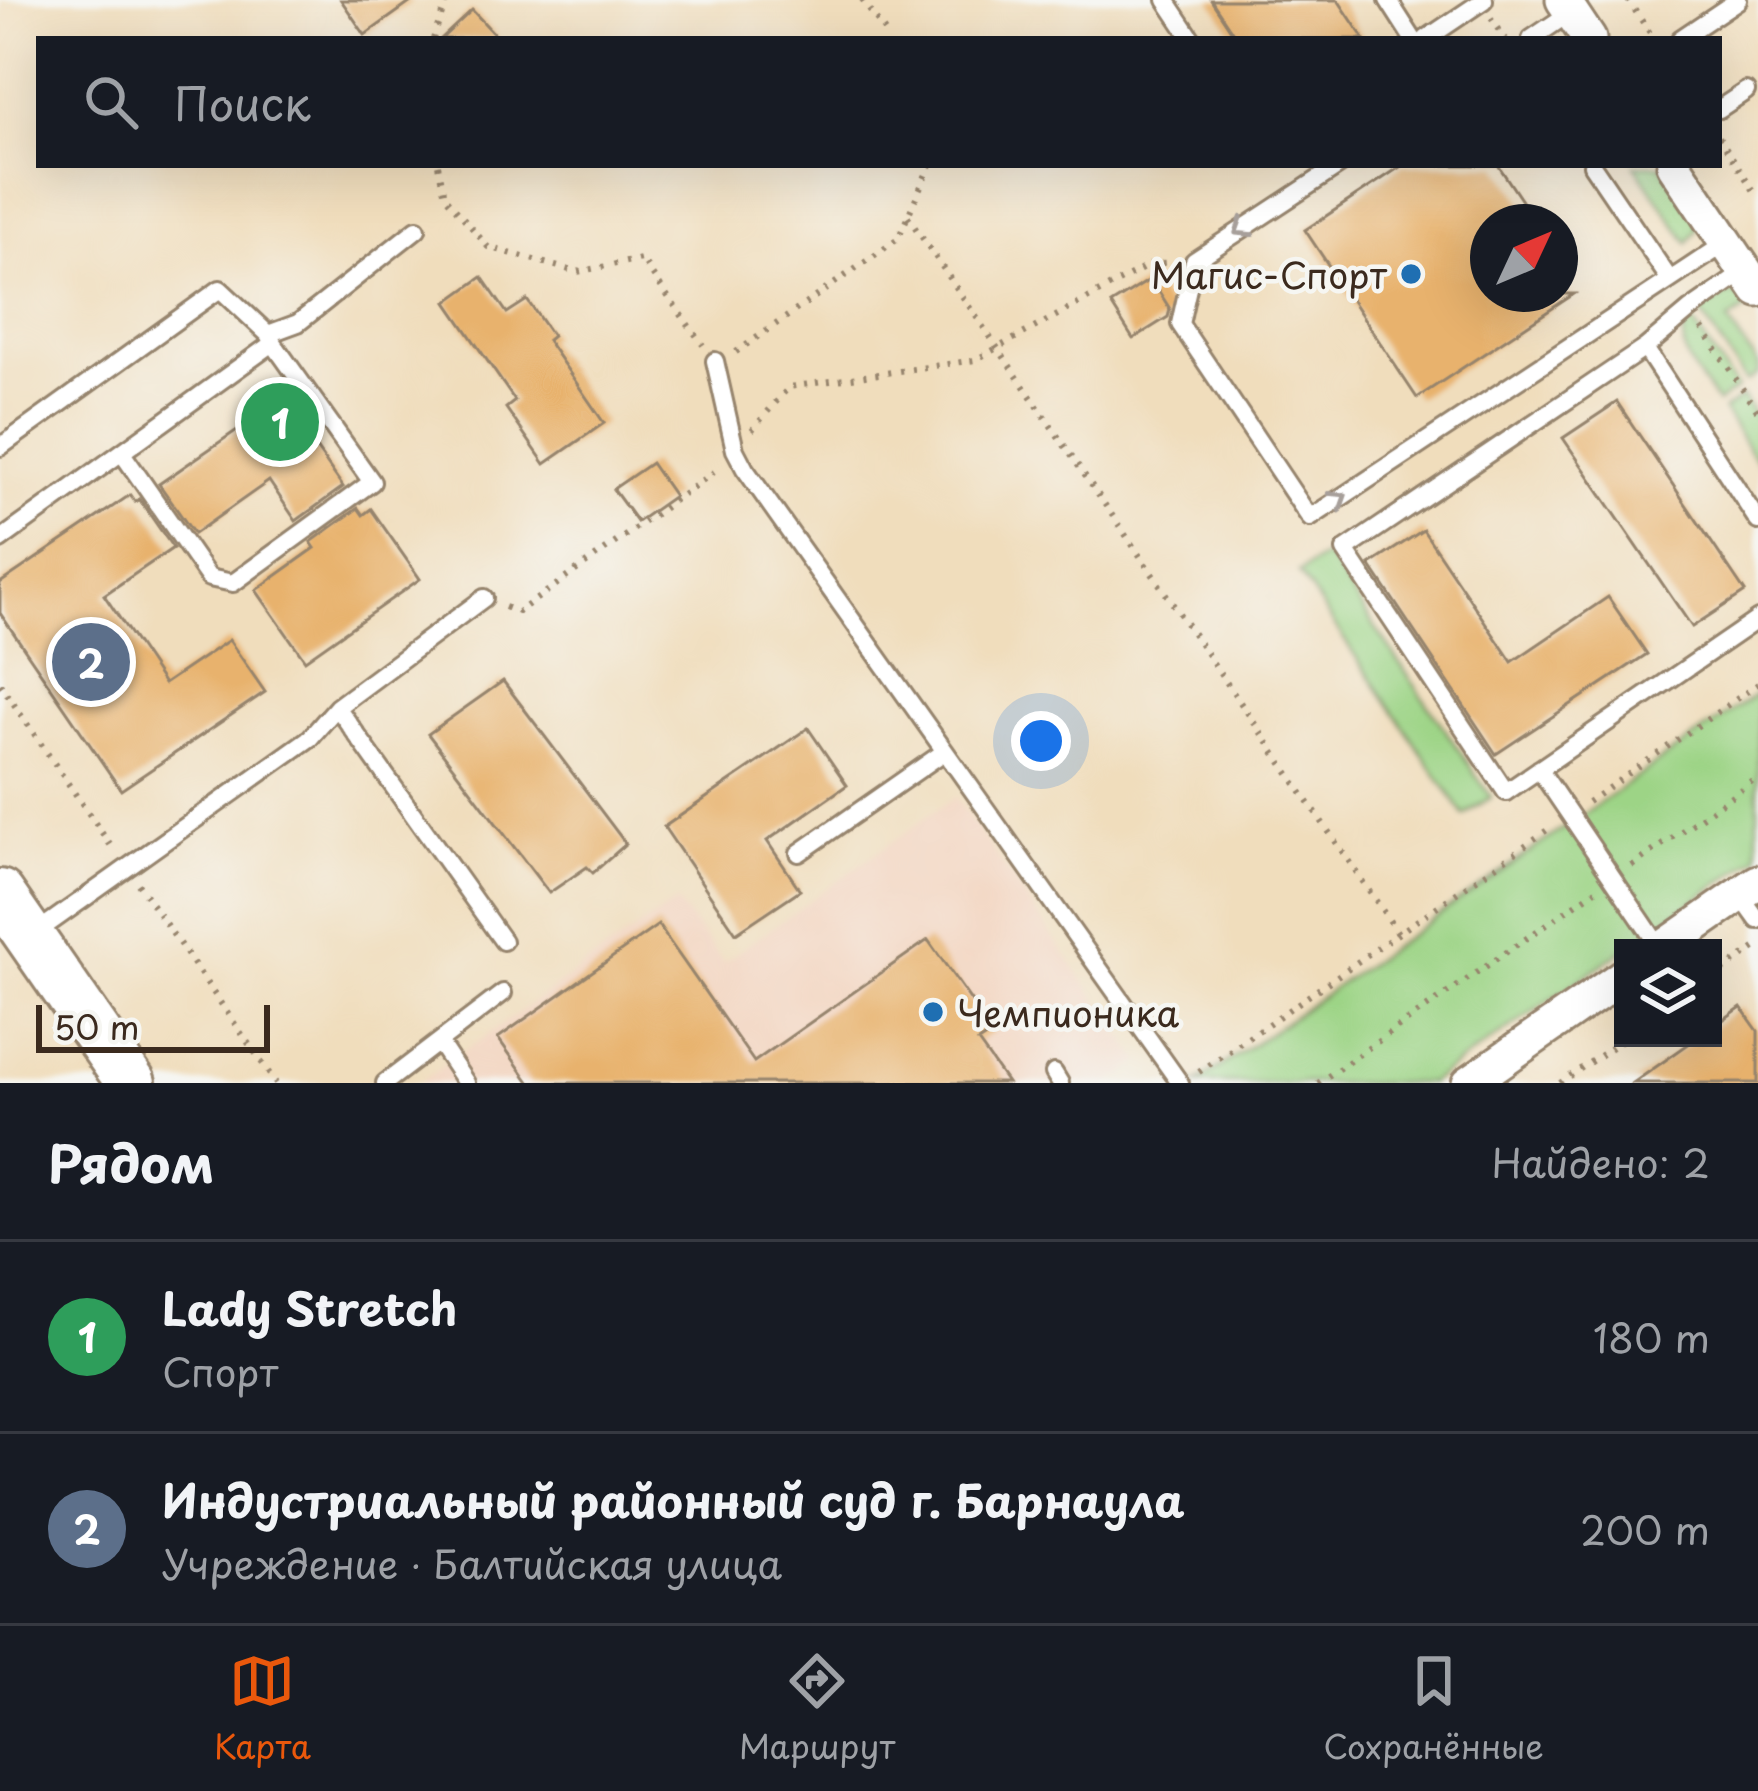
<!DOCTYPE html>
<html lang="ru">
<head>
<meta charset="utf-8">
<style>
  :root { --surface:#171b24; --page:#242831; --text:#f1f3f6; --muted:#9ea1a6; --line:#363941; --accent:#ea580c }
  body { margin:0; font-family:"Playpen Sans",sans-serif; background:var(--page); color:var(--text) }
  .controls { position:absolute; right:36px; bottom:36px; display:grid; overflow:hidden; border-radius:0px; box-shadow:0 12px 48px #0002 }
  .controls button { width:108px; height:108px; display:grid; place-items:center; padding:0; border:0; border-bottom:3px solid var(--line); background:var(--surface); color:var(--text); font:60px sans-serif }
  .compass { position:absolute; left:1470px; top:204px; width:108px; height:108px; border-radius:50%; background:var(--surface); box-shadow:0 12px 48px #0002; rotate:46deg }
  .scale { position:absolute; left:36px; bottom:30px; width:234px; box-sizing:border-box; padding-left:12px; border:6px solid #3b2a1e; border-top:0; font-size:33px; line-height:42px; white-space:nowrap; color:#3b2a1e; -webkit-text-stroke:9px #f6f6f2; paint-order:stroke }
  .you { position:absolute; left:1041px; top:741px; width:42px; height:42px; margin:-30px; border:9px solid #fff; border-radius:50%; background:#1a73e8; box-shadow:0 0 0 18px #1a73e833 }
  .badge { display:grid; place-items:center; width:78px; height:78px; border-radius:50%; background:var(--accent); color:#fff; font-size:39px; font-weight:700 }
  .pin { position:absolute; translate:-50% -50%; border:6px solid #fff; box-shadow:0 3px 12px #0006 }
  .list { margin:0; padding:0; list-style:none }
  h2 { display:flex; justify-content:space-between; align-items:center; height:156px; margin:0; padding:0 48px; font-size:51px }
  h2 small { font-size:39px; font-weight:400; color:var(--muted) }
  .list li { display:grid; grid-template-columns:78px 1fr auto; gap:36px; align-items:center; box-sizing:border-box; height:192px; padding:0 48px; border-top:3px solid var(--line) }
  .list b { display:block; font-size:45px; white-space:nowrap }
  .list p { margin:0; font-size:39px; white-space:nowrap; color:var(--muted) }
  .list em { font-size:39px; font-style:normal; color:var(--muted) }
  .icon { flex:none; width:66px; height:66px; fill:none; stroke:currentColor; stroke-width:2; stroke-linecap:round; stroke-linejoin:round }
  .map { position:relative; flex:none; width:1758px; height:1083px; overflow:hidden }
  .search { position:absolute; background:var(--surface); box-shadow:0 12px 48px #0002; left:36px; right:36px; top:36px; height:132px; display:flex; align-items:center; gap:30px; box-sizing:border-box; padding:0 42px; border-radius:0px; color:var(--muted); font-size:45px }
  .sheet { height:540px; background:var(--surface) }
  nav { display:flex; justify-content:space-around; align-items:center; box-sizing:border-box; height:168px; border-top:3px solid var(--line); background:var(--surface); font-size:33px; color:var(--muted) }
  nav a { display:grid; justify-items:center; gap:6px }
  nav .on { color:var(--accent) }
  .map>svg:first-child { display:block }
  .built { fill:#f3d4bf }
  .green { fill:#9dd486; stroke:#6c7f52; stroke-width:3 }
  .building { fill:#e8b26d }
  .lines { fill:none; stroke-linecap:round; stroke-linejoin:round }
  .service-casing { stroke:#96846d; stroke-width:22 }
  .minor-casing { stroke:#96846d; stroke-width:39 }
  .secondary-casing { stroke:#96846d; stroke-width:54 }
  .path { stroke:#96846d; stroke-width:6; stroke-dasharray:3 9; stroke-linecap:butt }
  .service { stroke:#fff; stroke-width:16 }
  .minor { stroke:#fff; stroke-width:33 }
  .secondary { stroke:#fff; stroke-width:48 }
  .oneway { stroke:#a79f9a }
  .poi-dot { fill:#1f6fb2; stroke:#f6f6f2; stroke-width:4.5 }
  .labels { text-anchor:middle; dominant-baseline:central; stroke-width:9; stroke-linejoin:round; paint-order:stroke }
  .poi-label { font-size:36px; fill:#3b2a1e; stroke:#f6f6f2; text-anchor:end }
</style>
</head>
<body>
<div class="map">
<svg width="1758" height="1083" viewBox="0 0 1758 1083">
  <rect width="100%" height="100%" fill="#f6f6f2"/>
  <filter id="ink" filterUnits="userSpaceOnUse"><feTurbulence type="fractalNoise" baseFrequency=".00833" numOctaves="2"/><feDisplacementMap in="SourceGraphic" scale="24" xChannelSelector="R" yChannelSelector="G"/><feConvolveMatrix kernelMatrix="1 2 1 2 8 2 1 2 1" color-interpolation-filters="sRGB"/></filter>
  <filter id="wash" filterUnits="userSpaceOnUse"><feTurbulence type="fractalNoise" baseFrequency=".004" numOctaves="4" result="noise"/><feDisplacementMap in="SourceGraphic" scale="48" xChannelSelector="R" yChannelSelector="G"/><feGaussianBlur stdDeviation="2.7" result="paint"/><feColorMatrix in="noise" values="0 0 0 0 0 0 0 0 0 0 0 0 0 0 0 0 0 1.4 0 .05"/><feComposite in="paint" operator="in"/></filter>
  <g filter="url(#wash)">
    <rect width="100%" height="100%" fill="#f0ddbc"/>
    <path class="built" d="M955,797l186,265 -31,21h-691l257,-181 48,60z"/>
    <path class="green" d="M1635,165h25l37,55v10l-9,13z
      M1727,294h13l14,10 -26,17 30,45v8l-12,8 -46,-70z
      M1690,319l47,70 -20,14c-19,-29 -46,-50 -27,-84z
      M1742,397l16,24v42l-35,-52z
      M1326,555l165,242 -27,18 -165,-242z
      M1758,693v164l-328,226h-233z"/>
    <g id="blocks">
      <path class="building" d="M341,0h73l-49,35z
        M1211,0h127l26,39h-127z
        M472,10l27,29h-58z
        M1403,165h95l38,57h-48v72h86l-157,104 -112,-168z
        M482,277l25,36 20,-13 25,36 -5,4 57,83 -59,41 -39,-56 9,-7 -68,-99z
        M1151,279l19,30 -2,8 -35,22 -22,-35z
        M282,399l61,88 -47,34 -27,-40 -75,53 -35,-50z
        M1617,402l128,190 -53,35 -129,-189z
        M651,463l23,33 -37,26 -24,-33z
        M130,495l5,7 4,-3 34,49 -69,47 60,89 65,-44 36,52 -144,98 -121,-177v-30z
        M358,508l5,7 8,-6 49,70 -115,81 -49,-70 59,-42 -4,-6z
        M1423,530l89,132 96,-65 39,57 -151,100 -126,-189z
        M503,681l123,163 -33,29 -6,-6 -38,26 -121,-159z
        M808,728l39,57 -80,56 33,49 -64,43 -72,-106z
        M658,925l96,137 174,-122 65,92 -15,10 29,41h-477l-32,-45z
        M1741,1007l17,24v52h-125l64,-45h16v-11z"/>
    </g>
  </g>
  <g filter="url(#ink)">
    <use href="#blocks" fill-opacity="0" stroke="#96846d" stroke-width="3"/>
    <g class="lines">
      <defs>
        <path id="service" d="M1166,0l26,39
          M1388,0l25,39
          M1426,39l58,-39
          M1531,39l40,-27
          M1680,39l58,-39
          M1719,109l27,-18
          M1340,165l-146,96 -14,63 130,194 416,-275
          M1592,165l78,115
          M1746,271l-56,39 -45,38 -300,202 161,242 252,-173
          M1645,348l113,173
          M715,361l20,89 10,19 435,614
          M0,447l220,-158 48,45 30,-11 119,-94
          M122,453l87,125 24,5 139,-101 -99,-139
          M0,540l273,-197 -5,-9
          M337,707l166,234
          M1539,769l121,179
          M799,853l145,-101
          M1740,895l18,25
          M34,934l276,-196 27,-31 147,-109
          M440,1044l26,39
          M1054,1073l6,10
          M385,1083l118,-90"/>
        <path id="minor" d="M1563,0l26,39
          M1674,165l84,125
          M1663,948l95,-66
          M1469,1083l154,-107"/>
        <path id="secondary" d="M0,894l131,189"/>
      </defs>
      <use href="#service" class="service-casing"/>
      <use href="#minor" class="minor-casing"/>
      <use href="#secondary" class="secondary-casing"/>
      <path class="path" d="M862,0l28,39
        M1628,0l26,39
        M1491,18l15,21
        M433,39l14,-39
        M1719,137l39,60
        M438,165l7,31 43,51 89,25 64,-13 62,86
        M908,217l490,716
        M1702,328l56,84
        M736,352l162,-113 32,-74
        M752,430l37,-43 186,-27 176,-96 22,-2
        M505,607l13,5 202,-144
        M0,684l113,165
        M1588,802l170,-118
        M1632,866l126,-89
        M138,884l138,199
        M1713,977l45,-31
        M1199,1072l354,-246
        M1318,1083l278,-193
        M1560,1083l65,-45"/>
      <use href="#service" class="service"/>
      <use href="#minor" class="minor"/>
      <use href="#secondary" class="secondary"/>
    </g>
    <defs><path id="oneway-chevron" d="M-2-3.5L2.5 0L-2 3.5" fill="none" stroke-width="1.6" stroke-linecap="round" stroke-linejoin="round" transform="scale(3)"/></defs>
    <g class="oneway">
      <use href="#oneway-chevron" transform="translate(1242 229) rotate(147)"/>
      <use href="#oneway-chevron" transform="translate(1339 499) rotate(-33)"/>
    </g>
  </g>
  <g class="poi-dot">
    <circle cx="1411" cy="274" r="12"/>
    <circle cx="933" cy="1012" r="12"/>
  </g>
  <g class="labels">
    <g class="poi-label">
      <text x="1387" y="274">Магис-Спорт</text>
      <text x="957" y="1012" text-anchor="start">Чемпионика</text>
    </g>
  </g>
</svg>
<div class="controls">
<button><svg class="icon" aria-label="layers" viewBox="0 0 24 24"><path d="M12 4l9 5-9 5-9-5zM3 14l9 5 9-5"/></svg></button>
</div>
<svg class="compass" viewBox="-18 -18 36 36"><path d="M0-13l5 13h-10z" fill="#e53935"/><path d="M0 13l5-13h-10z" fill="#9ea1a6"/></svg>
<div class="scale">50 m</div>
<div class="you"></div>
<div class="pin badge" style="left:280px;top:422px;background:#2e9e5b">1</div>
<div class="pin badge" style="left:91px;top:662px;background:#5c6f8a">2</div>
<div class="search"><svg class="icon" aria-label="search" viewBox="0 0 24 24"><circle cx="10" cy="10" r="6"/><path d="M15 15l6 6"/></svg>Поиск</div>
</div>
<section class="sheet">
<h2>Рядом<small>Найдено: 2</small></h2>
<ul class="list">
<li><span class="badge" style="background:#2e9e5b">1</span><div><b>Lady Stretch</b><p>Спорт</p></div><em>180 m</em></li>
<li><span class="badge" style="background:#5c6f8a">2</span><div><b>Индустриальный районный суд г. Барнаула</b><p>Учреждение · Балтийская улица</p></div><em>200 m</em></li>
</ul>
</section>
<nav>
<a class="on"><svg class="icon" aria-label="map" viewBox="0 0 24 24"><path d="M3 6l6-2 6 2 6-2v14l-6 2-6-2-6 2zM9 4v14M15 6v14"/></svg>Карта</a>
<a><svg class="icon" aria-label="directions" viewBox="0 0 24 24"><path d="M12 3l9 9-9 9-9-9zM9 14v-3h6M13 9l2 2-2 2"/></svg>Маршрут</a>
<a><svg class="icon" aria-label="saved" viewBox="0 0 24 24"><path d="M7 4h10v16l-5-4-5 4z"/></svg>Сохранённые</a>
</nav>
</body>
</html>
